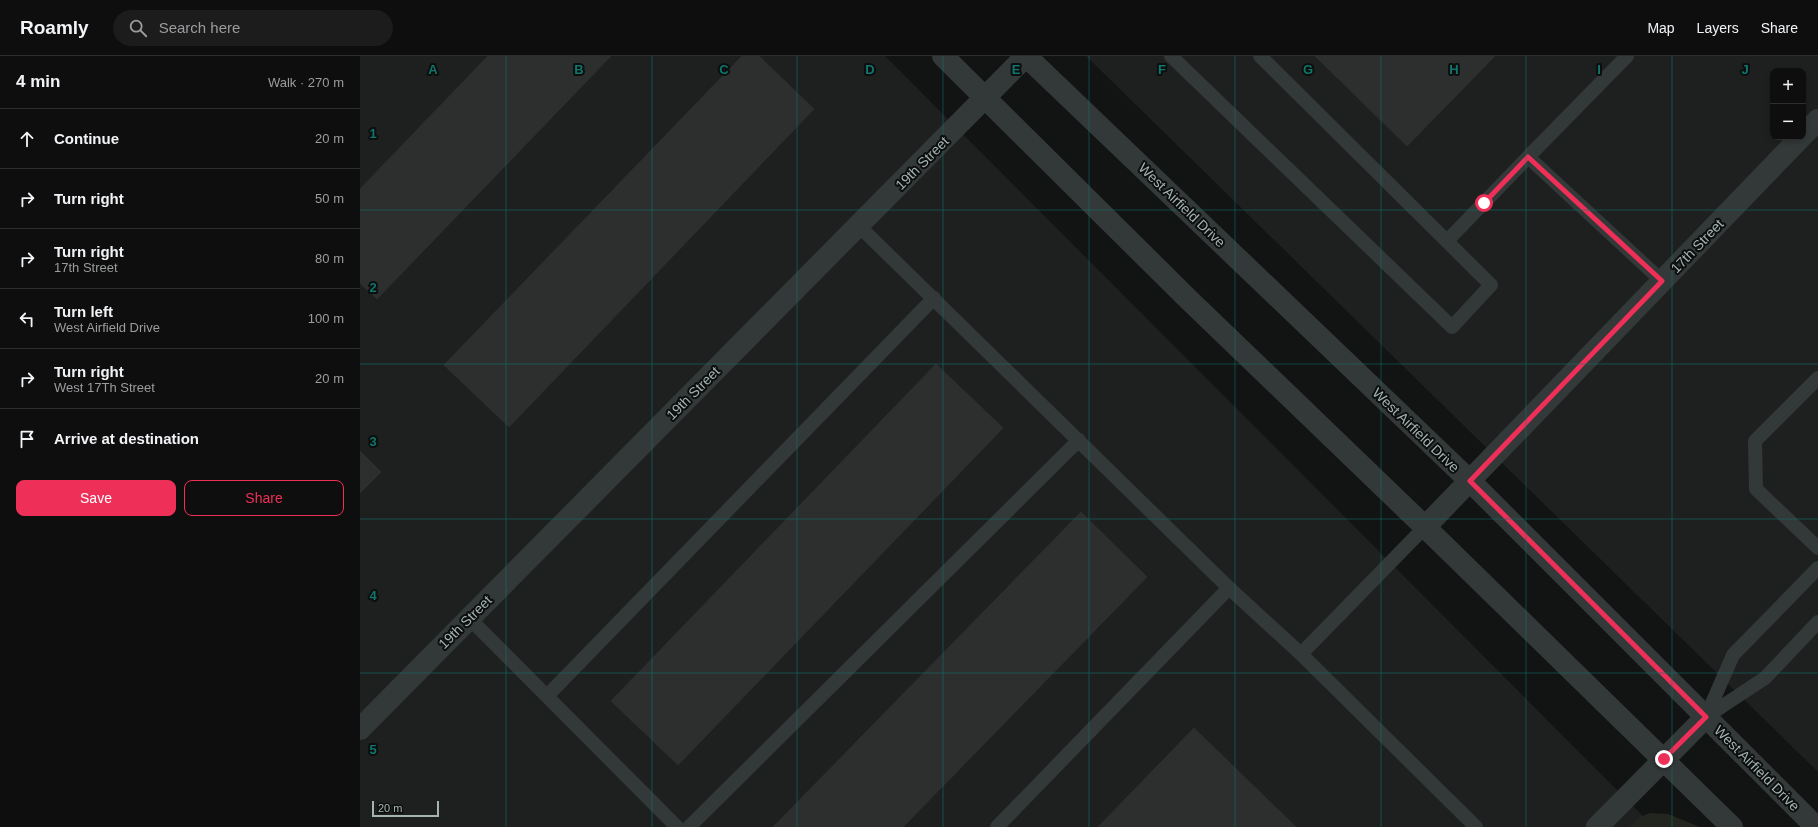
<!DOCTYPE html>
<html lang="en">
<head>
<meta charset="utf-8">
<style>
  :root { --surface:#0e0e0e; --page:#1c1c1c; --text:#f1f3f6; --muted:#9b9c9e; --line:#2e2e2e; --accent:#ee2f58 }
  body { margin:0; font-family:Arial,sans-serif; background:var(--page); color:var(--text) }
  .controls { position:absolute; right:12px; top:12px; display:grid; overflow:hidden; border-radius:8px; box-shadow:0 2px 6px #0003 }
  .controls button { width:36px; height:36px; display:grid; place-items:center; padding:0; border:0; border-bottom:1px solid var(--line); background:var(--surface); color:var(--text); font:20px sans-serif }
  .scale { position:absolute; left:12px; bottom:10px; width:67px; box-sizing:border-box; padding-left:4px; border:2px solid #a3b4b1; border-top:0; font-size:11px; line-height:14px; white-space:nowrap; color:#a3b4b1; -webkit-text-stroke:3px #0d0e0e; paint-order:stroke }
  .stop { position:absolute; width:12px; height:12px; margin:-9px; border:3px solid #ee2f58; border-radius:50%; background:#fff }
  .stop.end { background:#ee2f58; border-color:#fff; box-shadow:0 1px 4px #0008 }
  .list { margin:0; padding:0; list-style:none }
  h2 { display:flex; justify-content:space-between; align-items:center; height:52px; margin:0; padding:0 16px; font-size:17px }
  h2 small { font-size:13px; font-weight:400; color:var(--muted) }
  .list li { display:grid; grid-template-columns:26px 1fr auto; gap:12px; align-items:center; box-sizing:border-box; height:60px; padding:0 16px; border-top:1px solid var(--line) }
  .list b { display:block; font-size:15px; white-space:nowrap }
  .list p { margin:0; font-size:13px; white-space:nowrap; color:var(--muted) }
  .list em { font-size:13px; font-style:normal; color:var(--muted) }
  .actions { display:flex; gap:8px; padding:12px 16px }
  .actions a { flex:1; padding:9px 0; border:1px solid var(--accent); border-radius:8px; text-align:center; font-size:14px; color:var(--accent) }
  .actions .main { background:var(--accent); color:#fff }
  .icon { flex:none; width:22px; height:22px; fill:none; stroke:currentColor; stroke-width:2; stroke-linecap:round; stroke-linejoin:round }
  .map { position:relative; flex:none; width:1458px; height:771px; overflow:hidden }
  header { display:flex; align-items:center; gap:24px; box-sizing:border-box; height:56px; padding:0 20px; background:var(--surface); border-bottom:1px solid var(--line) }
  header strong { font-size:19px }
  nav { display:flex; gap:22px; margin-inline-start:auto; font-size:14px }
  .search { width:280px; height:36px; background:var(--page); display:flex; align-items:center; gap:10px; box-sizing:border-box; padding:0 14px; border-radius:22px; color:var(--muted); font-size:15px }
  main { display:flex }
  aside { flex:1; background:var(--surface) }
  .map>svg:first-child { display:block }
  .built { fill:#1e2020; fill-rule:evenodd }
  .green { fill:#23261e }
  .building { fill:#2d2f2f; stroke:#2c2f2f }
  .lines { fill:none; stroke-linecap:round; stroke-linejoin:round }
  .service { stroke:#333838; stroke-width:14 }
  .minor { stroke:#333838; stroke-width:22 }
  .tertiary { stroke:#333838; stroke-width:22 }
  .route { stroke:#ee2f58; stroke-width:5 }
  .grid { fill:none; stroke:#0f766e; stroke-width:1; stroke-opacity:0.55 }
  .labels { text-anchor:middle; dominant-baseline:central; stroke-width:4; stroke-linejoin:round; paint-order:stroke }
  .street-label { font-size:14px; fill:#a3b4b1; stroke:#0d0e0e }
  .grid-label { font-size:13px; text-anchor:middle; font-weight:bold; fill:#0f766e; stroke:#0d0e0e; stroke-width:4; stroke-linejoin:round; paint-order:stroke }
</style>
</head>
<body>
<header>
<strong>Roamly</strong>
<div class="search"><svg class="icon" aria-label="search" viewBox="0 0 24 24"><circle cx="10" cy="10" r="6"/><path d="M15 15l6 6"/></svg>Search here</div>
<nav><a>Map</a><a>Layers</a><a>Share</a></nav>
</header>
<main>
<aside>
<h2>4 min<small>Walk · 270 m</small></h2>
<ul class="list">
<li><svg class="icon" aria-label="ahead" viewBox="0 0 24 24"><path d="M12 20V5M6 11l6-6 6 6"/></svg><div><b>Continue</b></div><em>20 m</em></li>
<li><svg class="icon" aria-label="right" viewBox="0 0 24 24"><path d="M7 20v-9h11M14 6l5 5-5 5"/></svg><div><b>Turn right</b></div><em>50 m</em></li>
<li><svg class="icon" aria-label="right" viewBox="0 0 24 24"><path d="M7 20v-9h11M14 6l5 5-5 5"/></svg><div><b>Turn right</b><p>17th Street</p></div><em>80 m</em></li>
<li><svg class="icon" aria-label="left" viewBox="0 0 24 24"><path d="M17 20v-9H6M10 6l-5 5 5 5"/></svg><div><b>Turn left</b><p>West Airfield Drive</p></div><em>100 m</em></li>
<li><svg class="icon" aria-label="right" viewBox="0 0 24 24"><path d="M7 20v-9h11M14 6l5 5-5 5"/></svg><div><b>Turn right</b><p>West 17Th Street</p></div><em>20 m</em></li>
<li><svg class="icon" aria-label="arrive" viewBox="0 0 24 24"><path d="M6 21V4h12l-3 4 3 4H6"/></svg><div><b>Arrive at destination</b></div></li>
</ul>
<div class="actions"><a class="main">Save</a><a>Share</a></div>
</aside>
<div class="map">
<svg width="1458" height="771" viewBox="0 0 1458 771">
  <rect width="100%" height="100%" fill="#121313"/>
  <path class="built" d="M0,0h525l769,771h-1294z
    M726,0h732v716zM1413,15h30v66h-30z"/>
  <path class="green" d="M1290,757l18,1 32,13h-71l11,-10z"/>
  <path class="building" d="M128,0h123l-234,243 -17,-16v-94z
    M382,0h17l55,53 -305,318 -65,-62z
    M955,0h180l-88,90z
    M576,308l67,64 -325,337 -67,-64z
    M0,395l21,21 -21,21z
    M721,456l66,65 -244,250h-130z
    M834,672l102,99h-198z"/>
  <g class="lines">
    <path class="service" d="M811,0l281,271 39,-42 -231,-229
      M1267,0l-99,101 134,124
      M499,170l370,362 72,66 175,173
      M1087,185l81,-84
      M1458,322l-63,63 1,48 62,59
      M109,562l208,209
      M941,598l124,-127
      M187,640l387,-398
      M1346,661l27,-62 85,-87
      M1346,661l59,-39 53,-56
      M329,771l390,-387
      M637,771l232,-239"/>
    <path class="minor" d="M0,673l666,-673
      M1237,771l109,-110"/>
    <path class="tertiary" d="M583,0l243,241 239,230 307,300
      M666,0l444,425 346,346
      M1443,79l15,-15
      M1065,471l376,-390"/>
  </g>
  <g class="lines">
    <path class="route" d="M1124,147l44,-46 134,124 -192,200 236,236 -42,42"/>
  </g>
  <path class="grid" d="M146,0v771M292,0v771M437,0v771M583,0v771M729,0v771M875,0v771M1021,0v771M1166,0v771M1312,0v771M0,154h1458M0,308h1458M0,463h1458M0,617h1458"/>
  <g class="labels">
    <g class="street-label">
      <text transform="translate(562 107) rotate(-45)">19th Street</text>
      <text transform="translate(822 149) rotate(44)">West Airfield Drive</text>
      <text transform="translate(1337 190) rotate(-46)">17th Street</text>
      <text transform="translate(333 337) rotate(-45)">19th Street</text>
      <text transform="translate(1056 374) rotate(44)">West Airfield Drive</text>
      <text transform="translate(105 566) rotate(-45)">19th Street</text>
      <text transform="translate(1397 712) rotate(45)">West Airfield Drive</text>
    </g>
  </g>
  <g class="grid-label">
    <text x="73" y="18">A</text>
    <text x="219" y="18">B</text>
    <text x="364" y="18">C</text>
    <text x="510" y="18">D</text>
    <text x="656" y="18">E</text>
    <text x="802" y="18">F</text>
    <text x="948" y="18">G</text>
    <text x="1094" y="18">H</text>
    <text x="1239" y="18">I</text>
    <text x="1385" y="18">J</text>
    <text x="13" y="82">1</text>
    <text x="13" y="236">2</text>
    <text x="13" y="390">3</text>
    <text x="13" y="544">4</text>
    <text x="13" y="698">5</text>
  </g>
</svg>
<div class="controls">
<button>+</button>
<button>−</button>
</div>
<div class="scale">20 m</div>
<div class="stop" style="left:1124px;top:147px"></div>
<div class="stop end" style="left:1304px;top:703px"></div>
</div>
</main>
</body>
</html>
